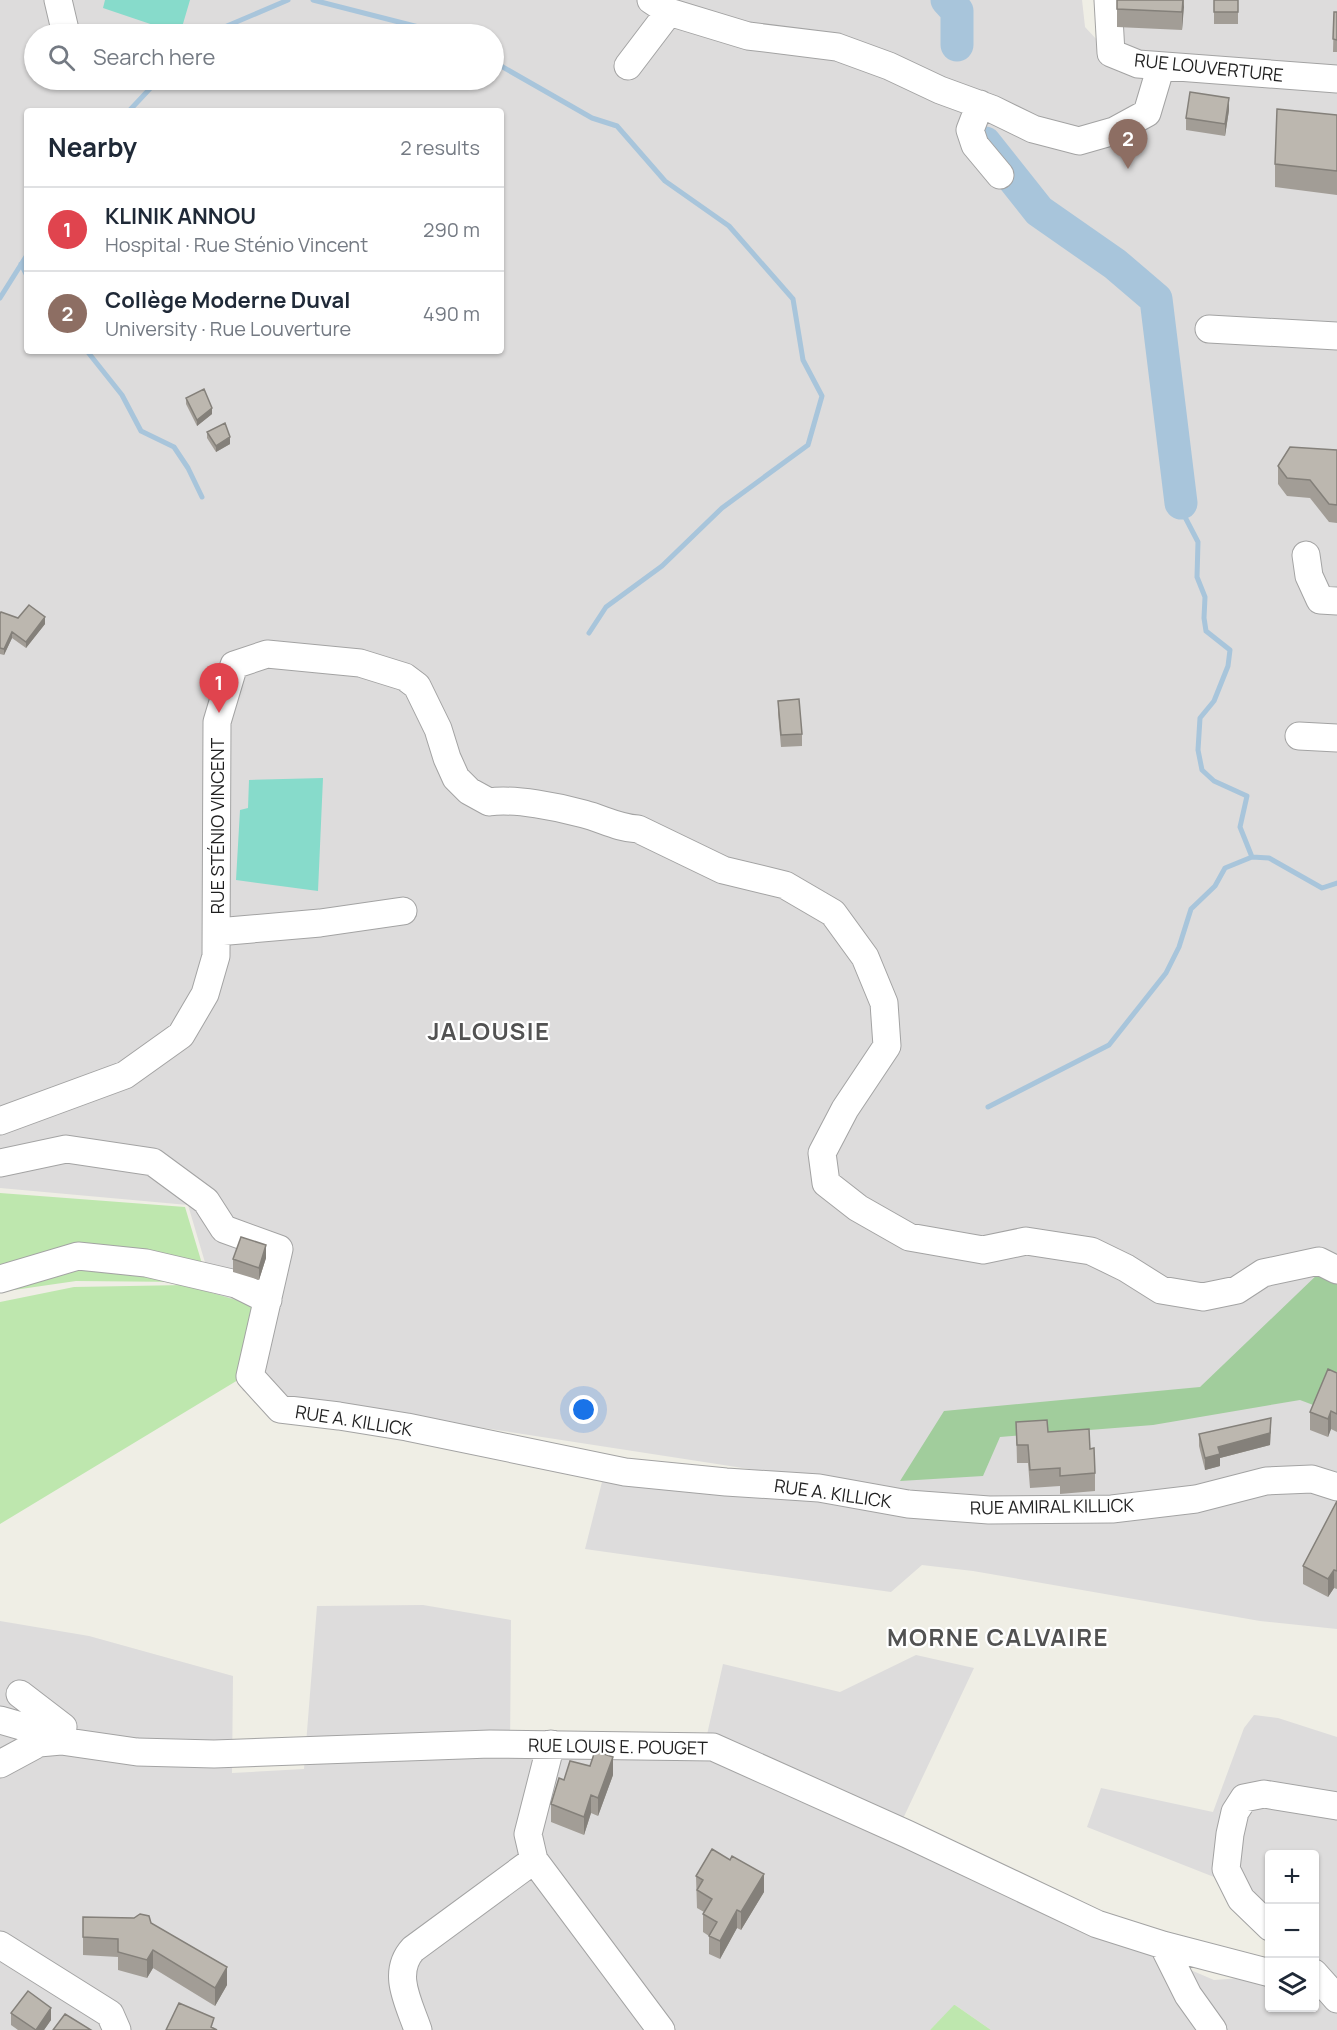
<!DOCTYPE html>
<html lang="en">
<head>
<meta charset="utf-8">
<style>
  :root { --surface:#fff; --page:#f2f2f3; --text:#1f2937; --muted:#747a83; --line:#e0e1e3; --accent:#0f766e }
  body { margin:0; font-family:Manrope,sans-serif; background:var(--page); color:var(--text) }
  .controls { position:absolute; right:18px; bottom:18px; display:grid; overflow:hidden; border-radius:6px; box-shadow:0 2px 4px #0004 }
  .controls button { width:54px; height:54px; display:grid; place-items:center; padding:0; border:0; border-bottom:2px solid var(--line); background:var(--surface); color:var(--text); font:30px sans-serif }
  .you { position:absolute; left:584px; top:1410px; width:21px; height:21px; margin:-15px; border:4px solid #fff; border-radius:50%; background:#1a73e8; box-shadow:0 0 0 9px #1a73e833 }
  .badge { display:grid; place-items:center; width:39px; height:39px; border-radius:50%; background:var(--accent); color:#fff; font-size:20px; font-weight:700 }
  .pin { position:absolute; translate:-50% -50px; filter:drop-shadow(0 2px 3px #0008) }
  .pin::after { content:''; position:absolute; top:32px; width:21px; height:18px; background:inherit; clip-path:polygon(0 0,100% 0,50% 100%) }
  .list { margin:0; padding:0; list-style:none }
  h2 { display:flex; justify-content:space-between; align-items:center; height:78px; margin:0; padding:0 24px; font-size:26px }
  h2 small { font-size:20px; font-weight:400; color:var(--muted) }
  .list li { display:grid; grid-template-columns:39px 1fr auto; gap:18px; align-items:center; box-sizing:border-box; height:84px; padding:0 24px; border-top:2px solid var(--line) }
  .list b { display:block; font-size:22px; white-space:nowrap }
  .list p { margin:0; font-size:20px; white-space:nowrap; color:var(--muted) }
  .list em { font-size:20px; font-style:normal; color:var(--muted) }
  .icon { flex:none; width:33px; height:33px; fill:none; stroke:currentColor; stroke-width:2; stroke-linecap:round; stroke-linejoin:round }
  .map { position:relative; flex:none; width:1337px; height:2030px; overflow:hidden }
  .search { position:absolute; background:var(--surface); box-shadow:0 2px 4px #0004; left:24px; top:24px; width:480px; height:66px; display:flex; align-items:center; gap:15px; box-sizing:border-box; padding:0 21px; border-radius:33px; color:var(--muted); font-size:22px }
  .panel { position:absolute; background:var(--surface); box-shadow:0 2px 4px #0004; left:24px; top:108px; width:480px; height:246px; border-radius:6px }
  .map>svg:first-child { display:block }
  .residential { fill:#dddcdc; fill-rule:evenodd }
  .grass { fill:#bee7ae }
  .forest { fill:#a1cd9c }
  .pitch { fill:#87dbcb }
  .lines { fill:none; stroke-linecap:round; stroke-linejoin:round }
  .stream { stroke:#a8c5db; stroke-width:5 }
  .river { stroke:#a8c5db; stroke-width:33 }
  .minor-casing { stroke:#a3a3a3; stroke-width:29 }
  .minor { stroke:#fff; stroke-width:27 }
  .wall { fill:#a29d96 }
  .shaded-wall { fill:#84807a }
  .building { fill:#bcb7af; stroke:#84807a; stroke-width:1.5 }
  .labels { text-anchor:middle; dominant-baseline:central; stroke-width:4.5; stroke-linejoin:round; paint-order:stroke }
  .street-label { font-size:18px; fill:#1f1f1f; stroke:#fff }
  .district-label { font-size:24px; font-weight:bold; letter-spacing:1.5px; fill:#525252; stroke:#fff }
</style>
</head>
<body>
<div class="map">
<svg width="1337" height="2030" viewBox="0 0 1337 2030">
  <rect width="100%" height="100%" fill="#efeee5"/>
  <path class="residential" d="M0,0h1082l3,27 25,27 9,20 -7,-21 -3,-53h228v1629l-77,-8 -287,-50 -51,-6 -31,27 -306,-43 18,-71 270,10 -630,-97 -55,-186 -188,-17zM34,34h460v46h-460zM27,111h474v240h-474z
    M423,1605l88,15 -1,132 191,9 22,-97 117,28 76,-37 58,13 -82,174 322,138 55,-4 1,32h44v-154h-44l-1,82 -55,-59 -127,-50 14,-39 112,24 31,-84 10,-13 24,3 59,19v293h-346l-36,-25 -25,25h-930v-409l89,15 144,40 -1,97 72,-4 13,-163z"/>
  <path class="grass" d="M0,1193l185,14 24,80 -24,-5 -109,-1 -76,11z
    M185,1285l68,20 -15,75 -238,144v-222l74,-15z
    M954,2005h1l36,25h-61z"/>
  <path class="forest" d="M1321,1271l16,9v134l-37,-14 -147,25 -153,12 -17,39 -83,5 44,-70 256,-24z"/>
  <path class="pitch" d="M105,0h85l-10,34 -77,-26z
    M323,778l-5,113 -82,-11 4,-70 8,-2 1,-28z"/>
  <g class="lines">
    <path class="stream" d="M313,0l133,34
      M208,34l80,-34
      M494,62l98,56 25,8 48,55 64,45 64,73 10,61 19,36 -14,49 -86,63 -60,58 -56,41 -17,26
      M129,111l29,-31
      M21,264l6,12
      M0,298l27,-43
      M87,351l35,44 19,36 33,16 14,21 14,29
      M1181,503l4,14 13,25 -1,35 8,20 -1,21 2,13 24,19 -2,16 -14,35 -14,17 -2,32 4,20 12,11 33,15 -7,31 12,30 17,1 53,30 15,-5
      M988,1107l121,-62 57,-72 13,-26 12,-38 24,-23 10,-18 27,-11"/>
    <path class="river" d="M947,0l10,11v34
      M985,143l54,68 76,53 41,35 25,204"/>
    <defs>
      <path id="minor" d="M58,0l8,34
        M651,0l18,12 79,24 89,11 52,19 51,24 52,19 41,20 46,12 35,-10 33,-18 14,-47
        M1108,0l3,53 27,11 199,15
        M628,66l41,-54
        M980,104l-10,26 5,15 25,30
        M1209,329l128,7
        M1306,555l3,21 11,24 17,1
        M1299,736l38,2
        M217,932l103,-9 83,-12
        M0,1121l125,-46 56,-40 24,-41 11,-38 1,-234 17,-57 33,-11 93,9 45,14 12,9 21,43 9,29 9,20 13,13 20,11c25,-4 70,5 95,12 19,5 34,14 54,15l85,41 62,15 48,28 32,44 19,46 3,43 -42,63 -23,44 4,30 32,25 51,29 74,13 43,-9 65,10 35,17 35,22 42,7 34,-7 26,-17 56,-12 18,9
        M0,1163l66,-14 87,13 53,39 18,28 55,20 -29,127 30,33 59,7 68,11 218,45 101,10 93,6 89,16 81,6 123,-1 84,-10 70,-18 46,-2 25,8
        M0,1279l78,-23 68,7 90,21 32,16
        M0,1720l42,12 19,9 2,-14 -43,-33
        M551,1744l-23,90 6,26 127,170
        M0,1764l39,-21 22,-2 76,11 77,2 276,-10 223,3 194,87 190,90 66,21 107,28
        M1270,1927l-29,-28 -15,-30 4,-35 5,-22 9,-14 20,-4 73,12
        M0,1945l110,69 7,16
        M1163,1945l25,50 25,35
        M1314,1973l23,26
        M418,2030c-9,-27 -27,-57 -5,-81l121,-89"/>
    </defs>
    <use href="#minor" class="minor-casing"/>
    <use href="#minor" class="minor"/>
  </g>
  <path class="wall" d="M1117,0h67l-2,30 -65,-3z
    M1214,0h24v24h-24z
    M1334,12h3v40h-4z
    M1229,110l-4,26 -39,-6v-12z
    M1337,115v80l-62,-8v-23z
    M186,398l26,16 -15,12 -11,-22z
    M207,432l23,12 -14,8 -9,-14z
    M1337,450v73l-8,-1 -19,-24 -23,-2 -9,-12v-18z
    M0,614l45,10 -19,24 -14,-10 -8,17 -4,-1z
    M778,701l24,33v12l-21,1 -3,-34z
    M266,1258l-7,22 -26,-8v-13z
    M1337,1373v59l-6,-3 -3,8 -18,-7v-18z
    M1016,1422l32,10 42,17 5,24v18l-35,3v-8l-30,2 -2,-25h-11z
    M1271,1430l-1,15 -50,13v8l-15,4 -6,-24v-12z
    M1337,1501v88l-3,-1 -6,9 -25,-13v-18z
    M613,1775l-15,41 -7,-3 -7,22 -33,-13v-18l13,-24z
    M696,1876l68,16 -23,38 -4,-2 -17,31 -11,-5v-18l-6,-4v-18l1,-2 -7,-4z
    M83,1917l68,6 76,62 -12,21 -62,-38 -6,10 -29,-8v-13l-35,-2z
    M11,2013l40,7 -7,10h-26l-7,-5z"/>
  <path class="shaded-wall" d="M1183,0l1,7 -2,23v-18z
    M1229,98v12l-4,26v-12z
    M212,408v6l-15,12v-6z
    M230,437v7l-14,8v-6z
    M45,617v7l-19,24v-6z
    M12,632v6l-8,17v-6z
    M266,1245v13l-7,22v-12z
    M1331,1411v18l-3,8v-18z
    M1271,1418l-1,27 -50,13v8l-15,4v-12l13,-11z
    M1334,1570v18l-6,9v-18z
    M613,1757v18l-15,41v-18z
    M591,1795v18l-7,22v-18z
    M764,1874v18l-23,38v-18z
    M737,1910v18l-17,31v-18z
    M153,1950v18l-6,10v-18z
    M227,1967v18l-12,21v-18z
    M51,2008v12l-7,10h-8z"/>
  <path class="building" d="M1117,0h66l-1,12 -65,-3z
    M1214,0h24v12h-24z
    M1334,12h3v28l-4,-1z
    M1190,92l39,6 -4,26 -39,-6z
    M1277,109l60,6v56l-62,-7z
    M204,389l8,19 -15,12 -11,-22z
    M225,423l5,14 -14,9 -9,-14z
    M1290,447l47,3v55l-8,-1 -19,-24 -23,-2 -9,-12z
    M29,605l16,12 -19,25 -14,-10 -8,17 -4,-1v-34l1,-2 17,6z
    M799,699l3,35 -21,1 -3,-34z
    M241,1237l25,8 -7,23 -26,-9z
    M1328,1369l9,4v41l-6,-3 -3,8 -18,-7z
    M1271,1418l-1,15 -52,14 2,7 -15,4 -6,-24z
    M1047,1420l1,12 41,-3 1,20 4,-1 1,25 -35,3v-8l-30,2 -2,-25h-11l-1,-23z
    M1337,1501v70l-3,-1 -6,9 -25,-13z
    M595,1751l18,6 -15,41 -7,-3 -7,22 -33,-13 8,-26 5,2 6,-19 20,5z
    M712,1849l18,11 2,-4 32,18 -23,38 -4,-2 -17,31 -11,-5 8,-14 -14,-8 9,-15 -15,-9 6,-10 -7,-4z
    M140,1914l9,2 2,7 76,44 -12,21 -62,-38 -6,10 -29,-8v-13l-35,-2v-20l51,1z
    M28,1991l23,17 -15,22 -25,-17z
    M179,2003l35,15 -3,9 6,3h-51z
    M65,2014l26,16h-38z"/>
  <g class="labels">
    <g class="street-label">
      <text transform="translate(1209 67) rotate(6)">RUE LOUVERTURE</text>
      <text transform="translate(217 826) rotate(-90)">RUE STÉNIO VINCENT</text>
      <text transform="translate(354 1420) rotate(9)">RUE A. KILLICK</text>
      <text transform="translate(833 1493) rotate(8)">RUE A. KILLICK</text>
      <text transform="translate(1052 1506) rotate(-1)">RUE AMIRAL KILLICK</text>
      <text transform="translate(618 1746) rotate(1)">RUE LOUIS E. POUGET</text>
    </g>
    <g class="district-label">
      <text x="489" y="1030">JALOUSIE</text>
      <text x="998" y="1636">MORNE CALVAIRE</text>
    </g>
  </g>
</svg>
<div class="controls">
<button>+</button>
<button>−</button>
<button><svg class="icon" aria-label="layers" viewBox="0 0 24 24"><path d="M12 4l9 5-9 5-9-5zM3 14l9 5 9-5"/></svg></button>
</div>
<div class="you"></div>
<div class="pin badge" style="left:219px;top:713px;background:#e0444e">1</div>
<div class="pin badge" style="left:1128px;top:169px;background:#8d6e63">2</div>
<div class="search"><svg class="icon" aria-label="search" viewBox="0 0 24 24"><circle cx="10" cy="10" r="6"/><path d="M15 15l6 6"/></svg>Search here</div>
<section class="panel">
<h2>Nearby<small>2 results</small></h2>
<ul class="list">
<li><span class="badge" style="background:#e0444e">1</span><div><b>KLINIK ANNOU</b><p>Hospital · Rue Sténio Vincent</p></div><em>290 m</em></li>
<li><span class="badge" style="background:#8d6e63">2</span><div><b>Collège Moderne Duval</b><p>University · Rue Louverture</p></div><em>490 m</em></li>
</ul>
</section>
</div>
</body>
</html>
